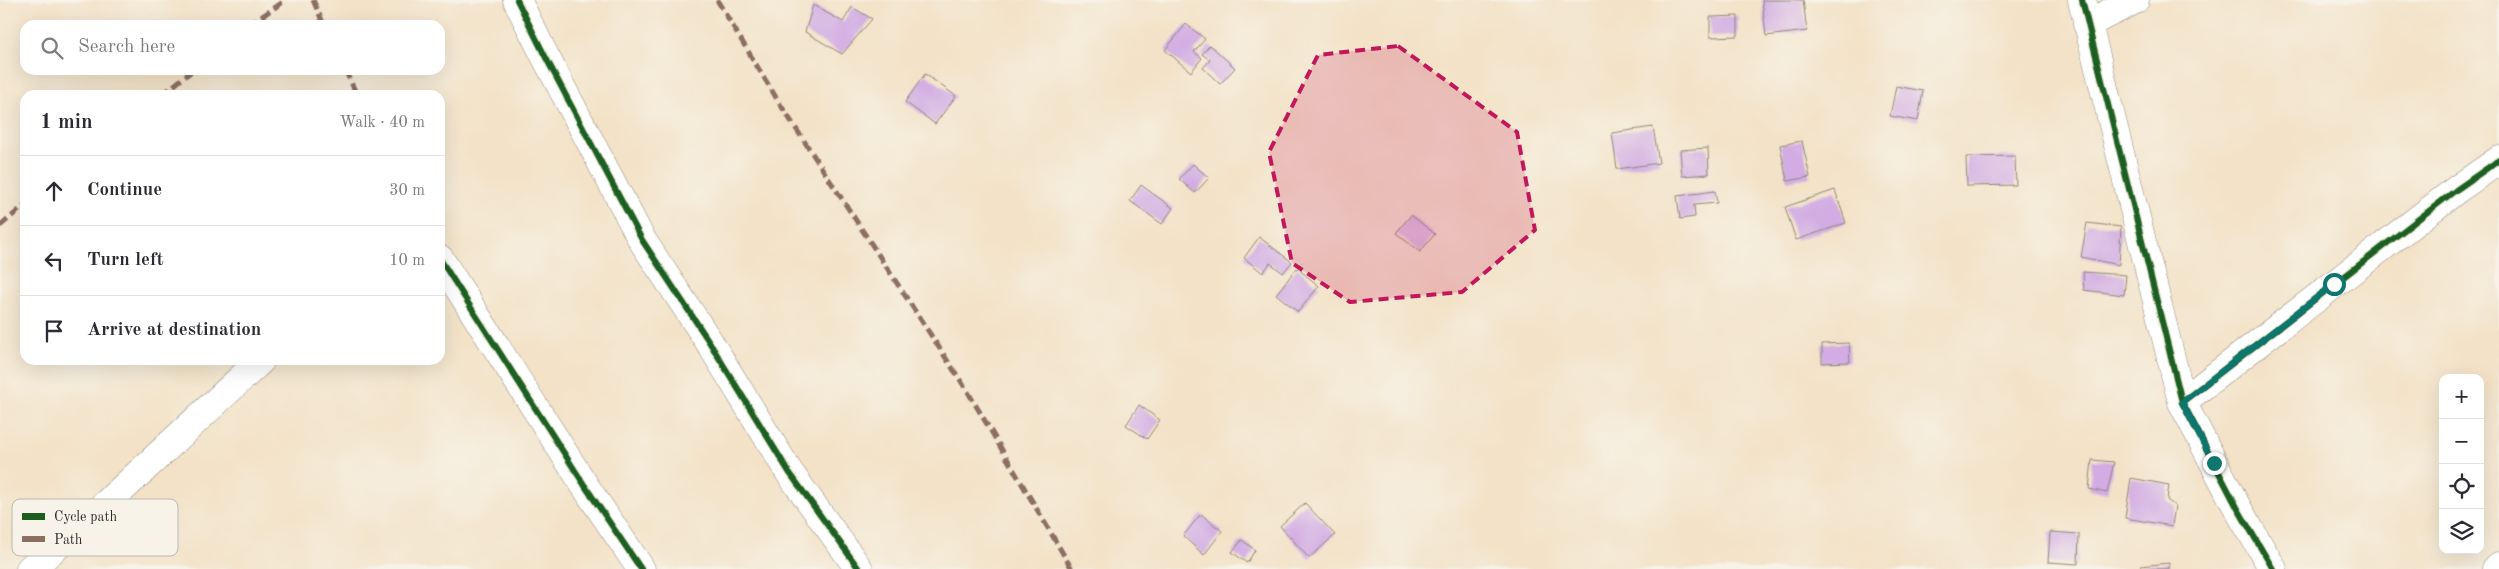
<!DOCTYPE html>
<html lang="en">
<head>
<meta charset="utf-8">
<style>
  :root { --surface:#fff; --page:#f2f2f3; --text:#2b2b33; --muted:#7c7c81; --line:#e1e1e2 }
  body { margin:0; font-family:"Old Standard TT",serif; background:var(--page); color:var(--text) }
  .controls { position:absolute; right:15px; bottom:15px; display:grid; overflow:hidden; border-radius:10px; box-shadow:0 5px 20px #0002 }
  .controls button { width:45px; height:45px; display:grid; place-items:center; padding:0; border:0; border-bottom:1px solid var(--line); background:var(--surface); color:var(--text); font:25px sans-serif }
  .stop { position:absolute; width:15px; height:15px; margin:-11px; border:4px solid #0f766e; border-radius:50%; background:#fff }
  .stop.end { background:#0f766e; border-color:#fff; box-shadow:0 1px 5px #0008 }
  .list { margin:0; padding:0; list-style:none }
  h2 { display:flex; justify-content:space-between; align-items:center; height:65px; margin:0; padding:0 20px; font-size:21px }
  h2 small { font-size:16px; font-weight:400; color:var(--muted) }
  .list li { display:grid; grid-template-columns:32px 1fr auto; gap:15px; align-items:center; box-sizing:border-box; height:70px; padding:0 20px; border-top:1px solid var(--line) }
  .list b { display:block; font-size:19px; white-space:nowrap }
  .list em { font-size:16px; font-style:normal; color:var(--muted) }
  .icon { flex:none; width:28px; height:28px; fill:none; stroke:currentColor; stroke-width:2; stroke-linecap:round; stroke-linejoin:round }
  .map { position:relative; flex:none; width:2499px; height:569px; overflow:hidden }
  .search { position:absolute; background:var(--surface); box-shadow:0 5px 20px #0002; left:20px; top:20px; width:425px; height:55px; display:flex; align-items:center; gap:12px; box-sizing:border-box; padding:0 18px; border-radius:15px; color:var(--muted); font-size:19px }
  .panel { position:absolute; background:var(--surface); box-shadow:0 5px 20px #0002; left:20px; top:90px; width:425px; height:275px; border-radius:15px }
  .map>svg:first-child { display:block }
  .building { fill:#d2ace3 }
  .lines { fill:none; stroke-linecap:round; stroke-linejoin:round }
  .minor-casing { stroke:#8f8679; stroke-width:29 }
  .minor { stroke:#fff; stroke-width:28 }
  .quiet { stroke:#8d6e63; stroke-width:5; stroke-dasharray:10 5; stroke-linecap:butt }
  .cycleway-casing { stroke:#f7f3e8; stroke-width:9 }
  .cycleway { stroke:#1b5e20; stroke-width:6 }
  .route { stroke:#0f766e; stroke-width:6 }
  .marked { fill:#c2185b; fill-opacity:0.2; stroke:#c2185b; stroke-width:4; stroke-dasharray:10 6; stroke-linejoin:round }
  .key { fill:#f7f3e8; stroke:#bab7af; stroke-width:1 }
  .key-label { font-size:14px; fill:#2b2b2b }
</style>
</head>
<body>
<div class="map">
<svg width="2499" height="569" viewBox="0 0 2499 569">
  <rect width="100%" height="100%" fill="#f7f3e8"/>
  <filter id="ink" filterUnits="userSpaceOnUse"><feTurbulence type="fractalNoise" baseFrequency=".02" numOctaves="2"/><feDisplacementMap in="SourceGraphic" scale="10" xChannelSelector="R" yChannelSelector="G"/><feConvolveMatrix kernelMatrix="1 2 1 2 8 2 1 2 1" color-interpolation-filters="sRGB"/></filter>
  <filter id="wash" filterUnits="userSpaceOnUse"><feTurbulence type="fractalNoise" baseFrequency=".0096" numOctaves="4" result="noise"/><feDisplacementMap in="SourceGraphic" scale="20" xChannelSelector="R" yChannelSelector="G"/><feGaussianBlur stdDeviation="1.12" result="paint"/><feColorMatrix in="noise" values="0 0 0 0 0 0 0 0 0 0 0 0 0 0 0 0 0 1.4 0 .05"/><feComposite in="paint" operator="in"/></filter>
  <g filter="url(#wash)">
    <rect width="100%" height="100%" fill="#f3e2c7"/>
    <g id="blocks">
      <path class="building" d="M1762,0h41l4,31 -41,5z
        M813,5l30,17 9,-15 20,12 -30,35 -37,-22z
        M1738,16v20l-28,1v-20z
        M1186,24l19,15 -11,13 8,6 -11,14 -26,-22z
        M1210,45l25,23 -15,16 -17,-16 7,-8 -8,-6z
        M925,74l31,22 -21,28 -30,-22z
        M1896,86l27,5 -5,30 -28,-5z
        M1653,127l6,36 -42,6 -5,-36z
        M1802,141l8,36 -23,4 -7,-36z
        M1708,148l1,26 -27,2 -2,-26z
        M2015,156l1,29 -49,1 -1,-29z
        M1193,164l16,14 -14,15 -16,-14z
        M1141,185l32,23 -11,16 -32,-23z
        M1835,190l11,33 -50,17 -11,-33z
        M1715,191l2,12 -23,2 1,12 -15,2 -3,-23z
        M1411,215l24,19 -15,18 -24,-19z
        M2087,223l34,4 -2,38 -38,-8z
        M1259,237l33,25 -9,11 -13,-10 -7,10 -19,-15z
        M1297,268l22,18 -21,26 -22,-18z
        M2083,272l43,3 -2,20 -40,-5z
        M1849,343l1,19 -28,1v-19z
        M1139,405l21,15 -13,19 -21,-14z
        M2092,460l22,2 -7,31 -18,-4z
        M2131,478l38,7 -2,15 8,6 -3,20 -47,-8z
        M1305,503l30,32 -26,23 -29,-32z
        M1201,514l21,17 -18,24 -21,-19z
        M2050,532l29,2 -1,30 -30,-2z
        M1242,540l13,10 -8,13 -15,-11z
        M2169,563v6h-29v-3z"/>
    </g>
  </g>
  <g filter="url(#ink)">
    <use href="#blocks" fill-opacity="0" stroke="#8f8679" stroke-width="1"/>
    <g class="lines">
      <defs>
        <path id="minor" d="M517,0l28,56 97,184 66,100 81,132 70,97
          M2082,0l100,402 56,107 35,60
          M2087,24l48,-24
          M440,259l145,227 56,83
          M2182,402l274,-212 43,-30
          M30,569l77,-66 154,-143
          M2496,569l3,-3"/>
      </defs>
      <use href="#minor" class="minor-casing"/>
      <use href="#minor" class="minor"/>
      <path class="quiet" d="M313,0l11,25
        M717,0l63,104 188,288 104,177
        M249,25l37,-25
        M345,70l12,25
        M162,95l31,-25
        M0,226l25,-21"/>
      <defs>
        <path id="cycleway" d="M517,0l28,56 97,184 66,100 81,132 70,97
          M2082,0l100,402 56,107 35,60
          M440,259l145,227 56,83
          M2182,402l274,-212 43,-30"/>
      </defs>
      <use href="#cycleway" class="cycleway-casing"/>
      <use href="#cycleway" class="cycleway"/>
    </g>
  </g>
  <g class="lines" filter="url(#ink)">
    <path class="route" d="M2214,463l-32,-61 152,-118"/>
  </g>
  <path class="marked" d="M1398,46l119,86 18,98 -73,62 -112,10 -58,-39 -23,-111 49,-97z"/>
  <rect x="12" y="499" width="166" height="57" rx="8" class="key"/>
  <rect x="22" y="513" width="23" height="7" fill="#1b5e20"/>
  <rect x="22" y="536" width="23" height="6" fill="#8d6e63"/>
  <g class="key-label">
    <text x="54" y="521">Cycle path</text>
    <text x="54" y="544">Path</text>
  </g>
</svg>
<div class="controls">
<button>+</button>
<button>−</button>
<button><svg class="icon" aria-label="locate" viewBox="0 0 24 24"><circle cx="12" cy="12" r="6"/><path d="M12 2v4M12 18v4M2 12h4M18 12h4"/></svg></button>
<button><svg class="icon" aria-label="layers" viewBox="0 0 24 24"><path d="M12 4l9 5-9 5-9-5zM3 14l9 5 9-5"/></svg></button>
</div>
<div class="stop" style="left:2334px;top:284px"></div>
<div class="stop end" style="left:2214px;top:463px"></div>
<div class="search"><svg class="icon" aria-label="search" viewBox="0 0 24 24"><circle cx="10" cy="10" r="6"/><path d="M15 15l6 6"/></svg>Search here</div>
<section class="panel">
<h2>1 min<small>Walk · 40 m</small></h2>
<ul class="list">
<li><svg class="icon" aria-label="ahead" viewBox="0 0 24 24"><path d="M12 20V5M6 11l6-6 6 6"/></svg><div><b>Continue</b></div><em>30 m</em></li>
<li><svg class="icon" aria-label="left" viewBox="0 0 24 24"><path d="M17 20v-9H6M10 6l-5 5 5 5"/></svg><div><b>Turn left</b></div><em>10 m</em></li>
<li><svg class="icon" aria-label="arrive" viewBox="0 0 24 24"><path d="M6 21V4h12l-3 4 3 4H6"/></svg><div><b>Arrive at destination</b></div></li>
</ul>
</section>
</div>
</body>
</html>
